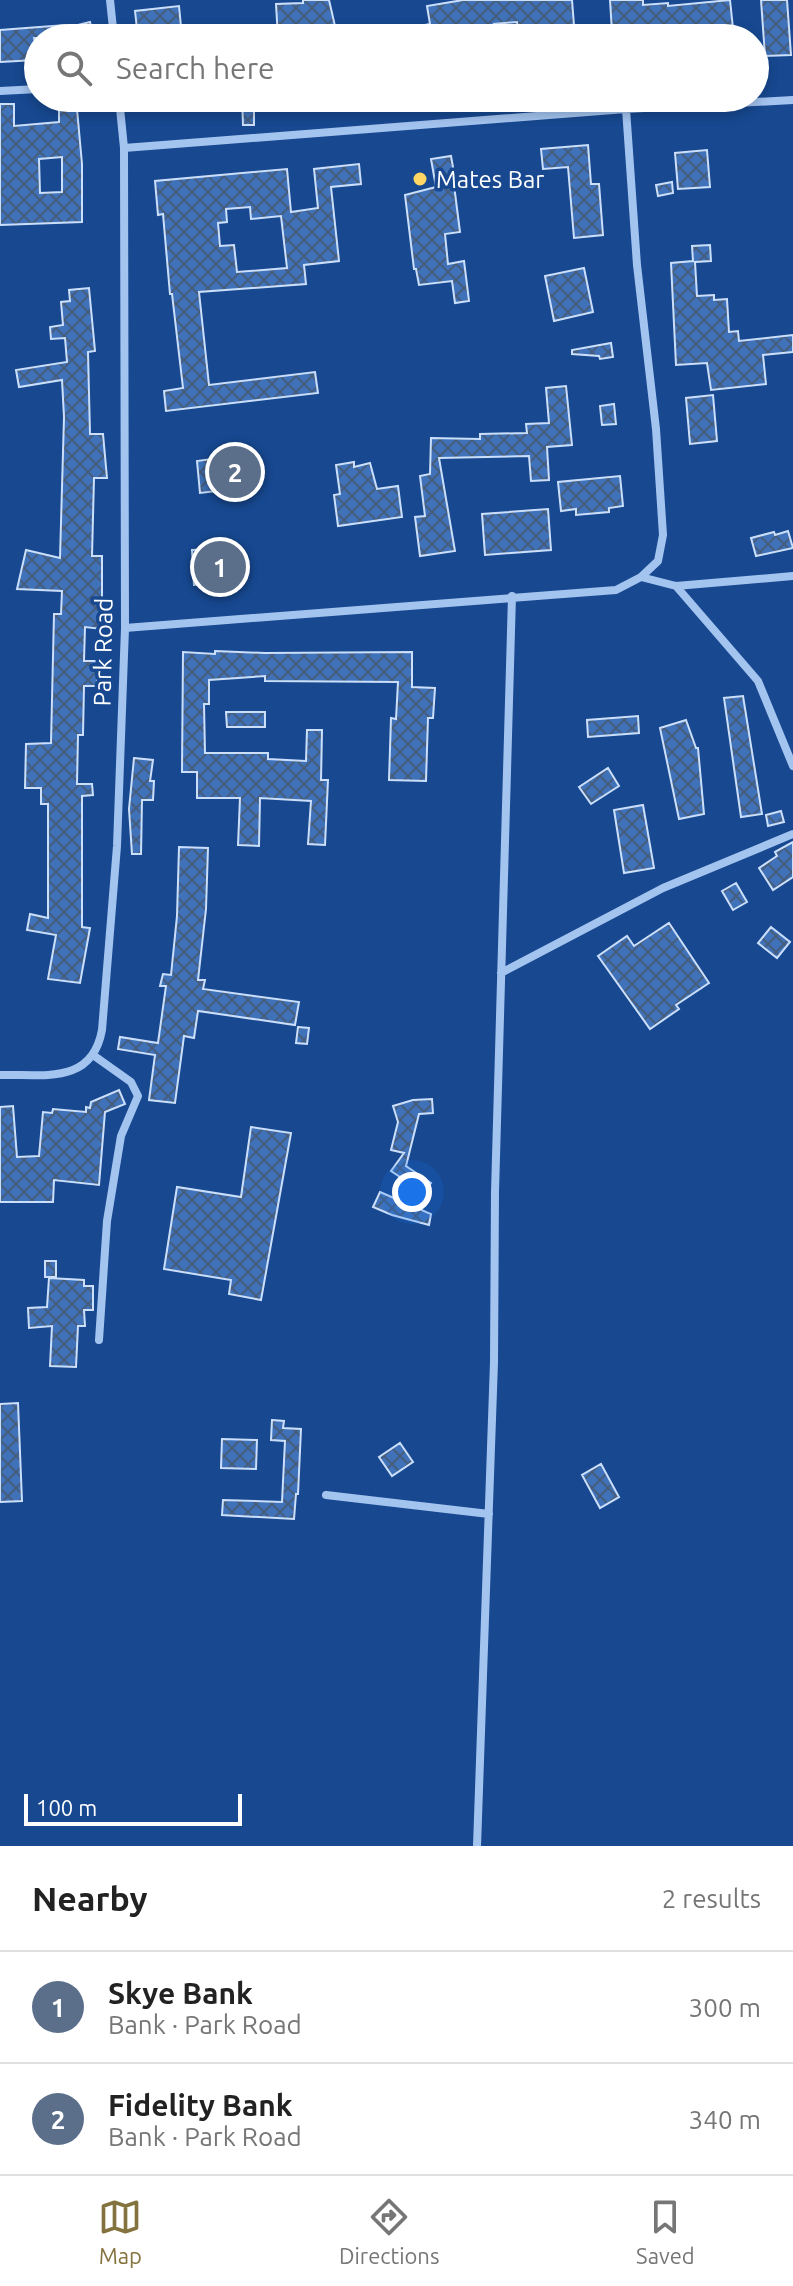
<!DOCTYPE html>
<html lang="en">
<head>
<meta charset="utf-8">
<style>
  :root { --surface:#fff; --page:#f2f2f2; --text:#222; --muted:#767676; --line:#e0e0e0; --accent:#85733f }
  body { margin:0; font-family:Ubuntu,sans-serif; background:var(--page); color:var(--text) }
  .scale { position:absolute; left:24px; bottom:20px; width:218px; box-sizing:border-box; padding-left:8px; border:4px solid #fff; border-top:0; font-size:22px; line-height:28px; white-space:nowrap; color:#fff; -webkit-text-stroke:6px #174890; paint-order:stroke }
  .you { position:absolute; left:412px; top:1192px; width:28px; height:28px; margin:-20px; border:6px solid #fff; border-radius:50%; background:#1a73e8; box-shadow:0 0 0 12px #1a73e833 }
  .badge { display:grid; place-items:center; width:52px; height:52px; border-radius:50%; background:var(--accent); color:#fff; font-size:26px; font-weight:700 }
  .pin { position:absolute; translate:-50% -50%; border:4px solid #fff; box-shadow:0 2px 8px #0006 }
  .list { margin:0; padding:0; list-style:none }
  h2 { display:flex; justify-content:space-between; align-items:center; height:104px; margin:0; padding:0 32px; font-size:34px }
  h2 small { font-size:26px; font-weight:400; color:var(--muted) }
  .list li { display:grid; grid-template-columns:52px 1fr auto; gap:24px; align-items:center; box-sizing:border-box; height:112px; padding:0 32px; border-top:2px solid var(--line) }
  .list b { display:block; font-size:30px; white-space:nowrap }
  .list p { margin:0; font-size:26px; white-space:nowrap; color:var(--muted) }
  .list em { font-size:26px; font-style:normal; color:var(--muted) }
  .icon { flex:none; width:44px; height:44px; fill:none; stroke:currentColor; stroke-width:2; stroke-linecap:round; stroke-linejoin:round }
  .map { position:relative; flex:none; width:793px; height:1846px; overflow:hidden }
  .search { position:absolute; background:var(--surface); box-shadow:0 4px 12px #0003; left:24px; right:24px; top:24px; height:88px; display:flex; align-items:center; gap:20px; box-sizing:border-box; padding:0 28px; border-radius:44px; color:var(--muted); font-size:30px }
  .sheet { height:328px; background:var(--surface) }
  nav { display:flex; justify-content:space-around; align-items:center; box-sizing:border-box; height:112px; border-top:2px solid var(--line); background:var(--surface); font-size:22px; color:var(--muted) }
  nav a { display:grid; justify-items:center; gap:4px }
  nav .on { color:var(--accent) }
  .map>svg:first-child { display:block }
  .building { fill:url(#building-cross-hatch); stroke:#cbdffb; stroke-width:2; fill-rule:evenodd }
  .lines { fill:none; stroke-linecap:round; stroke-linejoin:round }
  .minor { stroke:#a4c4f0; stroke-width:8 }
  .poi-dot { fill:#ffd663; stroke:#174890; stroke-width:3 }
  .labels { text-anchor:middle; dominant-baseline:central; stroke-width:7; stroke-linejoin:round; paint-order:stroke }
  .poi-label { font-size:24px; fill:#fff; stroke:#174890; text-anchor:start }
  .street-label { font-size:24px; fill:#fff; stroke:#174890 }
</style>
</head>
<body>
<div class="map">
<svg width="793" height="1846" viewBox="0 0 793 1846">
  <defs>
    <pattern id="building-cross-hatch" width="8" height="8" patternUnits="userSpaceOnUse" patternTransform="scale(2)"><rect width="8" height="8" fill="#3f72b9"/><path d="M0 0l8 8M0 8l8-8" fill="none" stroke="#465d7d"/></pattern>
  </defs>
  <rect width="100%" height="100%" fill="#174890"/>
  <path class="building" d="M303,0h26l6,26 -41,8v4h-16l-2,-34 27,-1z
    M463,0h109l3,38h-56l-2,-16 -23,2 1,4 -60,10h-25l-1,-10 21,-4 -3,-18z
    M610,0h33v5l25,-2v3l62,-6 4,38h-24l-1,-12 -37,4 1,8h-22l-1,-9 -38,3z
    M761,0h26l4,55 -26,1z
    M179,6l3,31 -44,1 -3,-27z
    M90,22l4,16h-60l4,19 -3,1v2l-35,2v-32l65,-5 1,3z
    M222,26l1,12h-24l-1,-11z
    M59,98h17l6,66v58l-82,3v-121h14v22l45,-4zM62,157v35l-22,1 -1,-34z
    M242,98h12v27h-11z
    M588,145l3,39h8l4,51 -29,3 -6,-71 -25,2 -2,-20z
    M707,150l3,37 -32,2 -3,-36z
    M451,156l5,28 -2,1 6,47 -15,2 3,30 16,-3 5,40 -14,2 -3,-22 -33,4 -3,-16h-2l-9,-74 31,-8 -5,-28z
    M359,164l2,20 -30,3 8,74 -35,4 2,19 -107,8 10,93 106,-13 3,21 -152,18 -2,-20 19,-3 -11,-94h-2l-7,-80 -5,1 -3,-34 132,-12 4,43 27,-4 -4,-39zM250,207l1,12 30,-3 6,52 -50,4 -3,-27 -14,1 -2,-23 9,-1 -1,-13z
    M672,182l1,11 -15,3 -2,-11z
    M710,245l1,16 -16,1 2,34 17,-1v5l13,-1 2,33 9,-1 1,10 54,-6v17l-30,3 3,29 -55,6 -4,-27 -31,2 -5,-102 22,-2 -1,-15z
    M584,268l9,44 -39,9 -9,-45z
    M89,288l6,63 -7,1 2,82h13l4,44h-13l-2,78h10v44h3l-3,29 -17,-2 -1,34h13v25h-13l-1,49h-5l-1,49h15l1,11 -11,1v131l8,1 -10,55 -32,-4 8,-44 -29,-5 3,-16 18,4v-114h-7v-16h-16l1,-44 25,-1 3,-129h7l1,-23 -45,-2 9,-39 34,8 4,-141 -2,-37 -43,7 -3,-17 51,-8 -2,-24 -14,1 -1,-12 13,-2 -2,-23 9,-1 -1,-11z
    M611,343l2,14 -13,2 -1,-3 -27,-2v-4z
    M566,386l6,59 -25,2 2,33 -18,1 -2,-25 -90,2 16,93 -35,5 -5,-39 10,-1 -5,-40 10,-2 1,-36 49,1v-5l47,-1 -1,-9 23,-1 -3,-35z
    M713,395l4,46 -27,3 -4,-46z
    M614,404l2,20 -14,1 -2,-19z
    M248,454l4,33 -52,6 -3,-32z
    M354,462v5l16,-4 7,26 21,-3 4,31 -64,9 -4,-31 6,-1 -4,-29z
    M620,476l3,30 -14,2v4l-33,3v-6l-15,2 -3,-29z
    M548,509l3,41 -66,5 -3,-41z
    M788,531l5,17 -37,8 -5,-18 23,-6 1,3z
    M229,548l2,35 -37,2 -2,-35z
    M215,651l50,2 147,-1v35l23,1 -2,30h-5l-2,63 -37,-1 2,-62 5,1 2,-37 -133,-1v-5l-56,4v24h-5l1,49h63v6l38,2 1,-31h15l-1,50h7l-3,65 -17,-1 3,-43 -51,-3 -1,48 -21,-1 2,-47h-43v-26h-15l1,-120 32,2z
    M743,696l19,118 -21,3 -17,-119z
    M226,712h39v15h-38z
    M638,716l1,17 -51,4 -1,-17z
    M686,720l10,28h2l6,66 -25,5 -19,-91z
    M134,758l19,2 -3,21h4l-1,19h-11l-1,54h-9l-3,-45z
    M608,768l11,18 -28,18 -12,-17z
    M643,805l11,63 -30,5 -10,-63z
    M781,811l3,11 -16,4 -2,-11z
    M793,842v35l-20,13 -14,-22 18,-12 -2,-4z
    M179,847l29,1 -2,61 -8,71h7l-2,9 96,13 -4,23 -97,-14 -4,27 -10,-2 -9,67 -26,-3 6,-45 -37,-6 2,-12 38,6 8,-57h-6l3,-12 8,1 6,-59z
    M736,883l11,19 -14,8 -11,-19z
    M669,923l40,60 -33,22 3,4 -29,20 -52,-73 29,-20 7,10z
    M771,927l19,15 -13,16 -19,-15z
    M298,1027l11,1 -2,16 -11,-1z
    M119,1090l6,14 -20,8 -6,73 -45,-5 -1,22h-53v-95l13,-1 4,51 22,-1 4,-44 9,1 1,-4 33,3v-5l4,1 1,-6z
    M432,1099l1,14 -14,1 -13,52 25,17 -7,10 -33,-22 13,-18 -13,-3 7,-28 -5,-16 20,-6z
    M251,1127l40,6 -30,167 -32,-6 2,-14 -67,-11 13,-82 64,10z
    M380,1192l51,22 -2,11 -37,-10 -19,-8z
    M45,1261h11v16h-11z
    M49,1278l35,2v6h9v24h-9l1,16h-7l-2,41 -26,-1 2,-40 -23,2 -1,-20 19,-1z
    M18,1403l4,98 -22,1v-98z
    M272,1420l12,1 -1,7 18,1 -3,65h-2l-2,25 -72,-4 1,-15 59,2 3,-61 -14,-1z
    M222,1439l35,1 -1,29 -35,-1z
    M400,1443l13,19 -21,14 -13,-19z
    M601,1464l18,33 -19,11 -18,-33z"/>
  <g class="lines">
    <path class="minor" d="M110,0l4,38
      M0,91l38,-2
      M124,148l502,-39 167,-9
      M641,577l35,9 117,-10
      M676,586l82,95 35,85
      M125,628l491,-38 25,-13 17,-16 5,-26 -7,-106 -19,-164 -11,-156
      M501,973l162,-85 130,-54
      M93,1055l38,27 7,14 -17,40 -14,85 -8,119
      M0,1075c44,-1 92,10 102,-45l15,-184 8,-218 -1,-480 -5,-50
      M326,1495l163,19
      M477,1846l17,-484 1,-170 17,-596"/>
  </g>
  <circle class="poi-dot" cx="420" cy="179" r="8"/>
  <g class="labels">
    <g class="poi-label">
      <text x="436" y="179">Mates Bar</text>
    </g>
    <g class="street-label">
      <text transform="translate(103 652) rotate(-89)">Park Road</text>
    </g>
  </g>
</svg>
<div class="scale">100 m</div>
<div class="you"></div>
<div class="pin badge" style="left:220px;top:567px;background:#5c6f8a">1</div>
<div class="pin badge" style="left:235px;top:472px;background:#5c6f8a">2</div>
<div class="search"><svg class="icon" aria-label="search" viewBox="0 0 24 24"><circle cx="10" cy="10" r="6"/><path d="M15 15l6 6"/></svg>Search here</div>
</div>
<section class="sheet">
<h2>Nearby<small>2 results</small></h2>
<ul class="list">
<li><span class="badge" style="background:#5c6f8a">1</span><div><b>Skye Bank</b><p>Bank · Park Road</p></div><em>300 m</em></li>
<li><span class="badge" style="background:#5c6f8a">2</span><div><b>Fidelity Bank</b><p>Bank · Park Road</p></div><em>340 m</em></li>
</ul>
</section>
<nav>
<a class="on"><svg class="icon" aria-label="map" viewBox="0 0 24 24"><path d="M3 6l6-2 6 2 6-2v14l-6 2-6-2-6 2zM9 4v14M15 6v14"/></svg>Map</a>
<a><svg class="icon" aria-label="directions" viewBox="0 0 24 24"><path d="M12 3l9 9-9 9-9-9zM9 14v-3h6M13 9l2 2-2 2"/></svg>Directions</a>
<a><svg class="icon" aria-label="saved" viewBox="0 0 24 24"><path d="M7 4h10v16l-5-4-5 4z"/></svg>Saved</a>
</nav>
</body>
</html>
